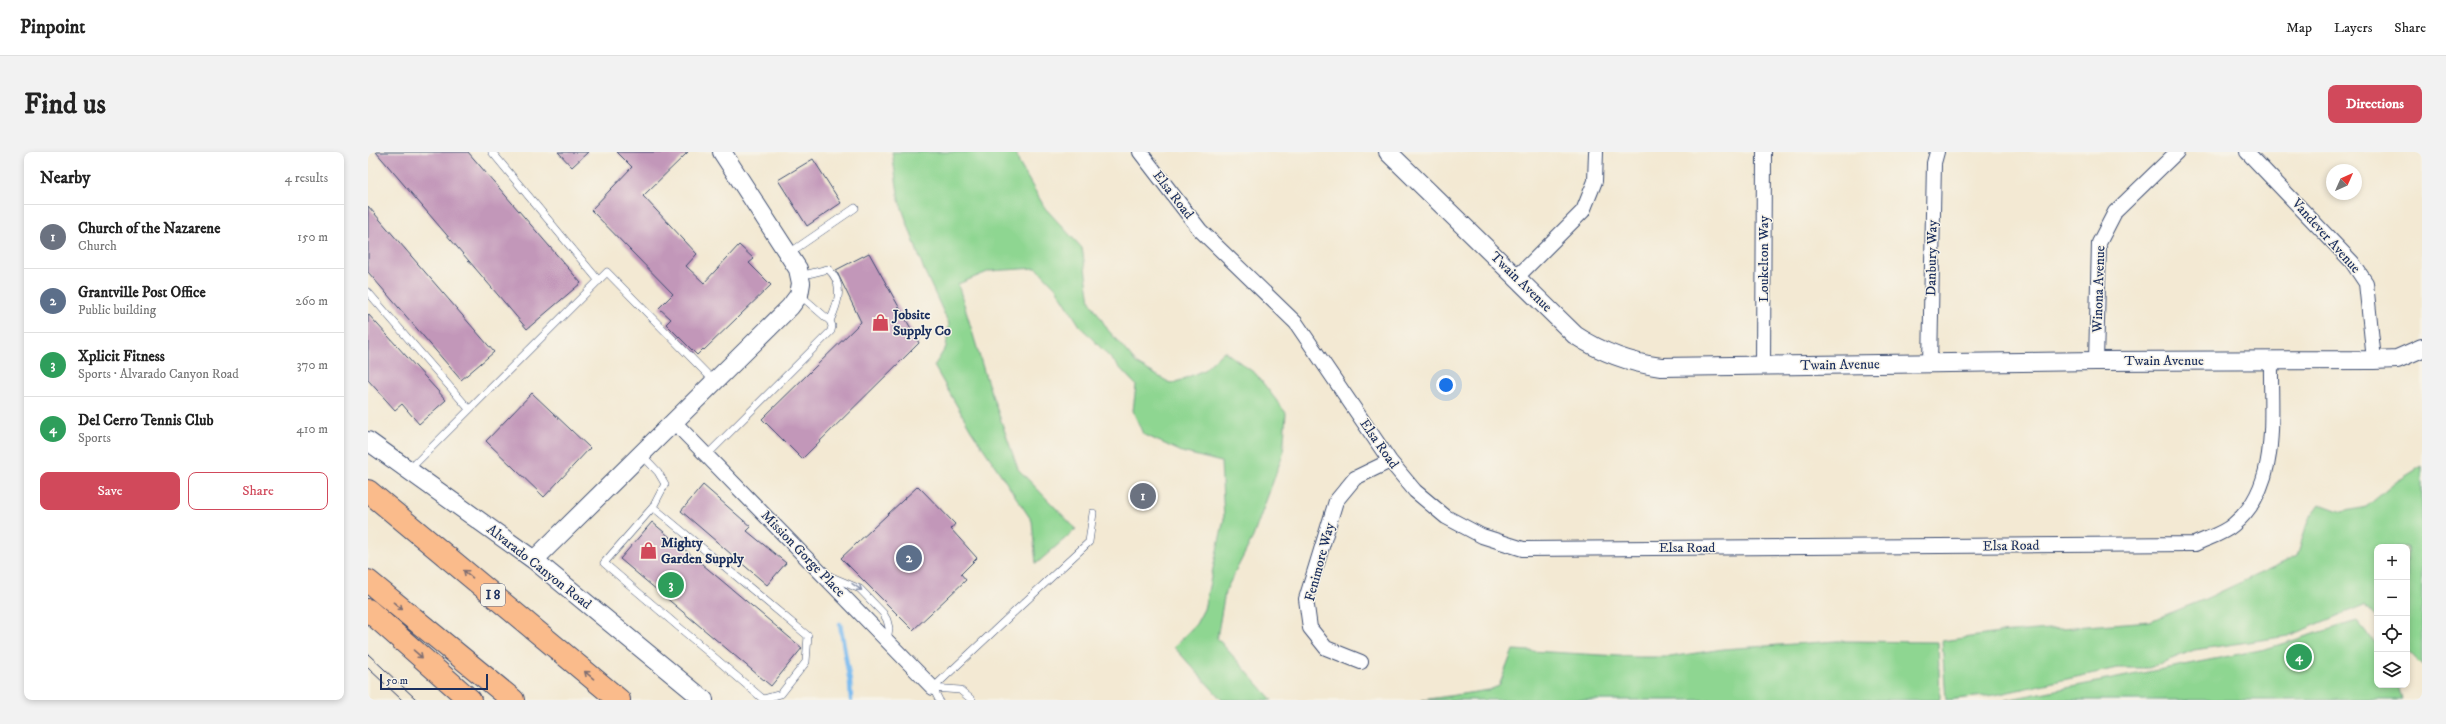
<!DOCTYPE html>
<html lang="en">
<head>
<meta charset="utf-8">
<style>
  :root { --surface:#fff; --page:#f2f2f2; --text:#222; --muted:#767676; --line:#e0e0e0; --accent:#d1495b }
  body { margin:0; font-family:"IM FELL DW Pica",serif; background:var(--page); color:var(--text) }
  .controls { position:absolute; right:12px; bottom:12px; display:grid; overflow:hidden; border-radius:8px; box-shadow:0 2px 6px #0003 }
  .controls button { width:36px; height:36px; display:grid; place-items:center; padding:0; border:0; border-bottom:1px solid var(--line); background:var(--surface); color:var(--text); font:20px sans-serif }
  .compass { position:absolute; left:1958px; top:12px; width:36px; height:36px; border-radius:50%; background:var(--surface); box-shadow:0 2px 6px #0003; rotate:45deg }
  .scale { position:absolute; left:12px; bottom:10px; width:108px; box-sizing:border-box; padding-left:4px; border:2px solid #1b2f5e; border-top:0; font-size:11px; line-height:14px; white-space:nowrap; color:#1b2f5e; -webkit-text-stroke:3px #f7f3e8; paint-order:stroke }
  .you { position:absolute; left:1078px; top:233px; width:14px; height:14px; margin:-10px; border:3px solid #fff; border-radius:50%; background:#1a73e8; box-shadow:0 0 0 6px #1a73e833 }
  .badge { display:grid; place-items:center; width:26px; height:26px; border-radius:50%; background:var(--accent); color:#fff; font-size:13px; font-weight:700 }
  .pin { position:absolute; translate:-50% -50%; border:2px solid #fff; box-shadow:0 1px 4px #0006 }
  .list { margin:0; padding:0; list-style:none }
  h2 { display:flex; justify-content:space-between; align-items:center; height:52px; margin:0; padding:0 16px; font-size:17px }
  h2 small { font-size:13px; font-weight:400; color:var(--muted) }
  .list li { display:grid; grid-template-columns:26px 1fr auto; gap:12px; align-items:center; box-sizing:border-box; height:64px; padding:0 16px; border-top:1px solid var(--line) }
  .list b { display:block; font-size:15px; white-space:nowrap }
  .list p { margin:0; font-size:13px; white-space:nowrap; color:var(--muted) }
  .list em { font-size:13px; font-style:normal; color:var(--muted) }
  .actions { display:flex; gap:8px; padding:12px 16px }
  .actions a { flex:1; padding:9px 0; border:1px solid var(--accent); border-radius:8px; text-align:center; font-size:14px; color:var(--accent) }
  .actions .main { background:var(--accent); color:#fff }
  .icon { flex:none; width:22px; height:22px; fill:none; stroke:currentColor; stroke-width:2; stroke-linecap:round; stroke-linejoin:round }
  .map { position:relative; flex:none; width:2054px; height:548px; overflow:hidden; border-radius:8px }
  header { display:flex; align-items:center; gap:24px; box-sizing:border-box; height:56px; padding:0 20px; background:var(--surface); border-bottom:1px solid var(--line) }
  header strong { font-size:19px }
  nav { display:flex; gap:22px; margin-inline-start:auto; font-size:14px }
  .intro { display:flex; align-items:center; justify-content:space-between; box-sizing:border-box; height:96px; padding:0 24px }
  h1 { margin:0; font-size:28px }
  .button { padding:10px 18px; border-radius:8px; background:var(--accent); color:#fff; font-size:14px; font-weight:700 }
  main { display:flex; gap:24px; padding:0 24px }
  aside { flex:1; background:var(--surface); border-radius:8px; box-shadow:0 2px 6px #0003 }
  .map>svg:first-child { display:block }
  .green { fill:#8ed691; stroke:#548278 }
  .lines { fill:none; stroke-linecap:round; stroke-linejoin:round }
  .stream { stroke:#7bbcf0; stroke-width:4.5 }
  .building { fill:#c297b9 }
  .service-casing { stroke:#3b4b70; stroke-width:8 }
  .minor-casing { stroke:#3b4b70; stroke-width:16 }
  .tertiary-casing { stroke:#3b4b70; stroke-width:20 }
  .motorway-casing { stroke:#3b4b70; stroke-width:24 }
  .service { stroke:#fff; stroke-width:7 }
  .minor { stroke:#fff; stroke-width:14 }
  .tertiary { stroke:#fff; stroke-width:18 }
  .motorway { stroke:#fabb8b; stroke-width:22 }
  .tram { stroke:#1b2f5e; stroke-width:1 }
  .oneway { stroke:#7f6e72 }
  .oneway2 { stroke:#8d97ae }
  .labels { text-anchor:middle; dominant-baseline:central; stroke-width:3; stroke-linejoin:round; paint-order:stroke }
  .shield { fill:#f7f3e8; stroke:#5d6a87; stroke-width:1 }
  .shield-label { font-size:13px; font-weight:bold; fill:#1b2f5e }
  .street-label { font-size:14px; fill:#1b2f5e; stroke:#f7f3e8 }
  .poi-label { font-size:14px; font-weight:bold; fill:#1b2f5e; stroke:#f7f3e8; text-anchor:start }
</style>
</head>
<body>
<header>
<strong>Pinpoint</strong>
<nav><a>Map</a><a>Layers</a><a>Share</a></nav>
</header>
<div class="intro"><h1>Find us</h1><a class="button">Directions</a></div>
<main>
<aside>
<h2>Nearby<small>4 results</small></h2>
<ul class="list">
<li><span class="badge" style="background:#6b7280">1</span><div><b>Church of the Nazarene</b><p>Church</p></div><em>150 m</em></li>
<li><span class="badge" style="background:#5c6f8a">2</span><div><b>Grantville Post Office</b><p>Public building</p></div><em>260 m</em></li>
<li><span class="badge" style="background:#2e9e5b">3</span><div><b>Xplicit Fitness</b><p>Sports · Alvarado Canyon Road</p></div><em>370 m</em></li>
<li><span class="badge" style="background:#2e9e5b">4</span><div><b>Del Cerro Tennis Club</b><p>Sports</p></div><em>410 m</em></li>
</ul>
<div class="actions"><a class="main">Save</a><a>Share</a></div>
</aside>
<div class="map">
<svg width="2054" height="548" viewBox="0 0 2054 548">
  <rect width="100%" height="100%" fill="#f7f3e8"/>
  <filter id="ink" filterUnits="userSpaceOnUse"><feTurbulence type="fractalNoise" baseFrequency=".025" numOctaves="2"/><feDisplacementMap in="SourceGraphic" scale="8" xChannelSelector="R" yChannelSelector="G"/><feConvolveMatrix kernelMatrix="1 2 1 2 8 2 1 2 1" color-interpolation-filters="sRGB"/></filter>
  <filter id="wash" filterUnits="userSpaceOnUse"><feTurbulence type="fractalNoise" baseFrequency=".012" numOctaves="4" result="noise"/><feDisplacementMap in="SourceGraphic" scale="16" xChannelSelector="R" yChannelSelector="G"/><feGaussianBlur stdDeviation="0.9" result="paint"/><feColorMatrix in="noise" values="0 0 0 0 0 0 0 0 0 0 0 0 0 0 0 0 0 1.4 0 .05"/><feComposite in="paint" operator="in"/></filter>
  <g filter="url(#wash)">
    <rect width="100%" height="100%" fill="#f3e9d3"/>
    <path class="green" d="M524,0h124l3,11 26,45 37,40 8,53 18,29 29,34 35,20 32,-14 20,-19 32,23 30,39 -3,41 -30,83 -28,55 -8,46 55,62h-50l-48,-53 22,-23 8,-15 20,-90 -3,-57 -39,-10 -39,-18 -10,-23 3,-26 -56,-59 -24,-38 -19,-20 -47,3 -32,13 28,94 32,91 58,60 -40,35 -4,-43 -61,-91 -37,-64 12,-19 3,-23 -25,-54 -25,-70z
      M2054,314v199l-15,-15v-103h-30v72l-13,-14 -76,31 -94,14 -45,18h-32l-122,27 -49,5 -4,-59 57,-8 151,-12 53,-21 94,-44 11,-36 12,-16 22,8 24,-5 30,-25z
      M1989,469l20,24v40h21l4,15h-397l260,-51z
      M1469,489l101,1 2,56 -1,2h-517l67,-10 10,-4 14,-36 124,7h33l53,-8z"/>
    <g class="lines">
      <path class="stream" d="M472,472l10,58 1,18"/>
    </g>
    <g id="blocks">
      <path class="building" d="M8,0h92l113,131 -54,46z
        M190,0h30l-16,15z
        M249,0h71l-45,44 54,58 -11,12 18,17 35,-38 15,14 -5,4 22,22 -67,65 -1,-1 -6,6 -31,-31 5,-5 -12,-11 14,-14 -82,-84 41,-43z
        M445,7l28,44 -34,23 -29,-46z
        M0,54l126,146 -33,28 -93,-108z
        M501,101l50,90 -117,116 -40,-40 99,-97 -25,-52z
        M0,162l78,86 -27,24 -17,-20 -7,6 -27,-30z
        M164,241l58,55 -46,49 -58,-56z
        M335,333l48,42 -4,4 39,32 -19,22 -86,-74z
        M550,334l37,38 -4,5 26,29 -16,16 5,6 -53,50 -72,-72z
        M284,370l150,126 -31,38 -151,-127z"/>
    </g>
  </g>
  <g filter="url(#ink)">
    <use href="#blocks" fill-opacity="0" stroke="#3b4b70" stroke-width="1"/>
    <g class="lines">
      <defs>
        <path id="service" d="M124,0l107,129
          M420,102l67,-46
          M432,124l28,-7c17,15 10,35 2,52
          M0,140l101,117
          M274,303l16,17 7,12 -12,23
          M339,303l124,-124 1,-5 -2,-5 -30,-26
          M41,318l198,-198 107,109
          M285,355l155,129 -2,26 -25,32 -18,5 -159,-136z
          M459,423l33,14 23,24 4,7 2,8 -2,13
          M565,536l156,-146 4,-29
          M571,548l-6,-12 27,2 12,10"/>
        <path id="minor" d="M772,0l60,78 96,93 94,138 25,30 31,26 36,19 41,13 672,-5c12,-6 28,-10 38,-19 48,-39 37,-109 38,-165
          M1879,0l105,110 14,21 8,77
          M1148,126l67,-67 12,-30 1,-29
          M1728,209l3,-118 16,-31 62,-60
          M1562,212l4,-201 3,-11
          M1395,214l1,-214
          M305,269l260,267
          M993,510l-35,-14 -16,-20 -4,-29 30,-98 19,-23 35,-17"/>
        <path id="tertiary" d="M1020,0l187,183c26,17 55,28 86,32l435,-6 278,-1 23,-1 25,-11
          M0,289l166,119 170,140
          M166,408l256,-253 9,-12 2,-12 -3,-14 -76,-117"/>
        <path id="motorway" d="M0,339l251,209
          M0,429l145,119
          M0,458l102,90"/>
      </defs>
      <use href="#service" class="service-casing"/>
      <use href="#minor" class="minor-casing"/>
      <use href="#tertiary" class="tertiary-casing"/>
      <use href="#motorway" class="motorway-casing"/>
      <use href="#service" class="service"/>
      <use href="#minor" class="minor"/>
      <use href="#tertiary" class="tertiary"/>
      <use href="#motorway" class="motorway"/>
      <path class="tram" d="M0,502l49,46
        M0,516l34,32"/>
    </g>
    <defs><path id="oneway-shaft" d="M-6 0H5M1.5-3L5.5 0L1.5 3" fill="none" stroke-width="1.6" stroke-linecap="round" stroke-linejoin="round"/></defs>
    <g class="oneway">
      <use href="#oneway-shaft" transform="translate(100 422) rotate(-140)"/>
      <use href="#oneway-shaft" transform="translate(30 454) rotate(39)"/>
      <use href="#oneway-shaft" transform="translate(50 502) rotate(41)"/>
      <use href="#oneway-shaft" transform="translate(221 523) rotate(-140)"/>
    </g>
    <use class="oneway2" href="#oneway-shaft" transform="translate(489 435) rotate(35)"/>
  </g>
  <defs>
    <symbol id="shop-bare" viewBox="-9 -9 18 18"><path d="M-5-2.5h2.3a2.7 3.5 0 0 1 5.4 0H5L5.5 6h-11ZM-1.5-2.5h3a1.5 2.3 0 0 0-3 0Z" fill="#d1495b" stroke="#f7f3e8" stroke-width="2.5" paint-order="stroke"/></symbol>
  </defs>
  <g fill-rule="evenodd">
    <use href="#shop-bare" x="500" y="158" width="25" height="25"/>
    <use href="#shop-bare" x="268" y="386" width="25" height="25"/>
  </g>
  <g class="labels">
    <rect class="shield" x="113" y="432" width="24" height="22" rx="3"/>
    <g class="shield-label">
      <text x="125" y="443">I 8</text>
    </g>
    <g class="street-label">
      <text transform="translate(805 43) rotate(52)">Elsa Road</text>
      <text transform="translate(1958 84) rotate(48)">Vandever Avenue</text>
      <text transform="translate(1564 106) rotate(-89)">Danbury Way</text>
      <text transform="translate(1396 107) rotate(-90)">Loukelton Way</text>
      <text transform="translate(1153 130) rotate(44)">Twain Avenue</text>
      <text transform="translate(1731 137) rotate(-88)">Winona Avenue</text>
      <text x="1796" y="209">Twain Avenue</text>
      <text transform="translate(1472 213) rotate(-1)">Twain Avenue</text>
      <text transform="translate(1011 292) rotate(55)">Elsa Road</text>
      <text transform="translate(1643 394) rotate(-1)">Elsa Road</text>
      <text x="1319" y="396">Elsa Road</text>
      <text transform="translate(435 402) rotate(46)">Mission Gorge Place</text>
      <text transform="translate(952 410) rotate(-75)">Fenimore Way</text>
      <text transform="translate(171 415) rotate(38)">Alvarado Canyon Road</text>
    </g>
    <g class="poi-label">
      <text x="525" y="163">Jobsite<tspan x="525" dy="16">Supply Co</tspan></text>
      <text x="293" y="391">Mighty<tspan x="293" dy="16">Garden Supply</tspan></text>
    </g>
  </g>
</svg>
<div class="controls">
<button>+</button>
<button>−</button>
<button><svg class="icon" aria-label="locate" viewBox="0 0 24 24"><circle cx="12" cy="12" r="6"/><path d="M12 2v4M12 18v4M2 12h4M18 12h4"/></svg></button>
<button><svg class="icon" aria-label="layers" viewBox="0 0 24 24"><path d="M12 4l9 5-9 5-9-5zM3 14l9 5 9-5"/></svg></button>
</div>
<svg class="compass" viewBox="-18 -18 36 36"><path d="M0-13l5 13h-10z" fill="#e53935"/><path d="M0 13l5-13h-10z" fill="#767676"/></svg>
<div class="scale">50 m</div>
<div class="you"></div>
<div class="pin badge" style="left:775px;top:344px;background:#6b7280">1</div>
<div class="pin badge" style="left:541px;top:406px;background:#5c6f8a">2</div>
<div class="pin badge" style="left:303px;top:433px;background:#2e9e5b">3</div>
<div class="pin badge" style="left:1931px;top:505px;background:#2e9e5b">4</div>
</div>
</main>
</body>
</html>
